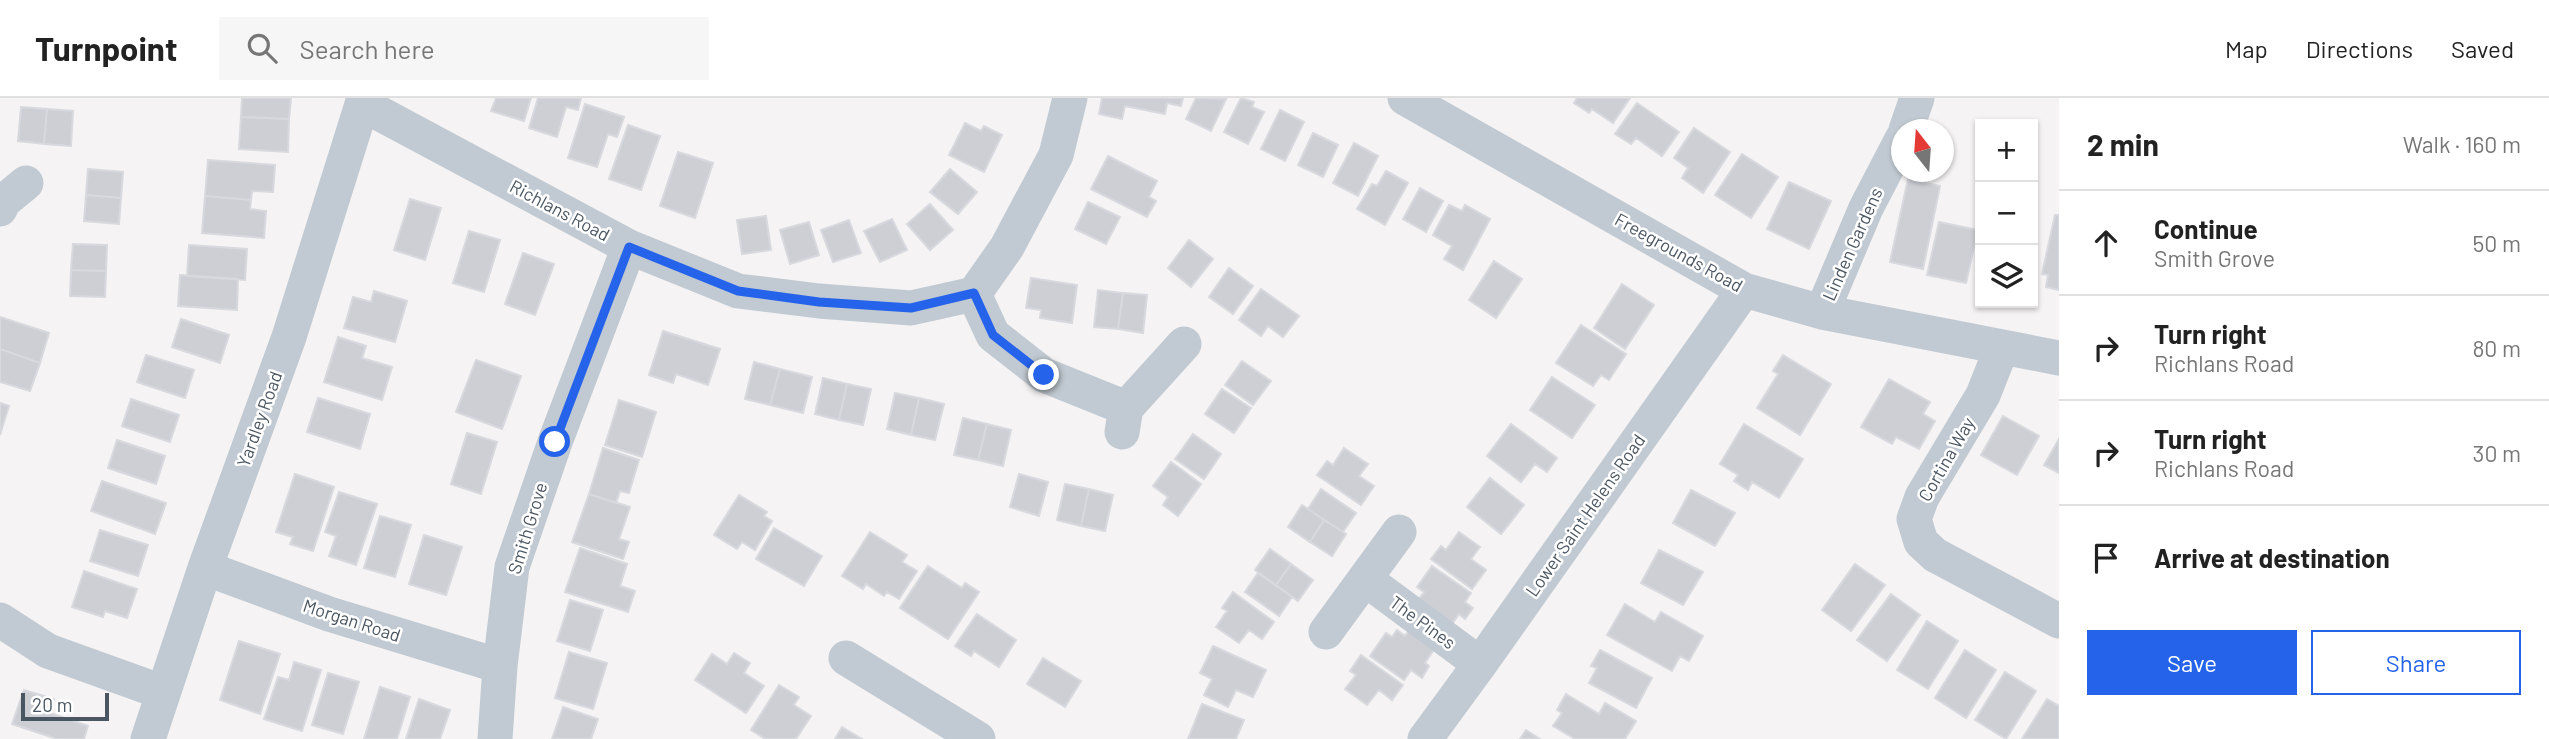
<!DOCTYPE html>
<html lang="en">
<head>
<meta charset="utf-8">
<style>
  :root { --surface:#fff; --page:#f6f6f6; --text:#222; --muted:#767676; --line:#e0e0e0; --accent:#2563eb }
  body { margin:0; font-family:Barlow,sans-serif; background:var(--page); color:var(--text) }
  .controls { position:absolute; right:21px; top:21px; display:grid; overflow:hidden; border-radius:0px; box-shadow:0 2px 5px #0004 }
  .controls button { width:63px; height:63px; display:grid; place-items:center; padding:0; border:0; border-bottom:2px solid var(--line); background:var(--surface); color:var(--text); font:35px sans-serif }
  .compass { position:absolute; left:1891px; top:21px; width:63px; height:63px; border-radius:50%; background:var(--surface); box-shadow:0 2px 5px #0004; rotate:343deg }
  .scale { position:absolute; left:21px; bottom:18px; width:88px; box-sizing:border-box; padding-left:7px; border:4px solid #4a5661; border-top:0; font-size:19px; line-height:24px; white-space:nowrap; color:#4a5661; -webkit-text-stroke:5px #fff; paint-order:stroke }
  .stop { position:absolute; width:21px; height:21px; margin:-16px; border:5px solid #2563eb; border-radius:50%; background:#fff }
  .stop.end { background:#2563eb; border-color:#fff; box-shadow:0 2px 7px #0008 }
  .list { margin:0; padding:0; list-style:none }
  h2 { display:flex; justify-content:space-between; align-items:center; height:91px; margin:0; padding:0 28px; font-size:30px }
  h2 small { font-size:23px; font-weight:400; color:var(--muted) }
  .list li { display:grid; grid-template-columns:46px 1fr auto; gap:21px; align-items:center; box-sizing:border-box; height:105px; padding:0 28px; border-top:2px solid var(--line) }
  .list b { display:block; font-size:26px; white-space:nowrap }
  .list p { margin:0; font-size:23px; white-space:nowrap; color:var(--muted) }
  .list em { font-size:23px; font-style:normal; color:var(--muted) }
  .actions { display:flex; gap:14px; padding:21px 28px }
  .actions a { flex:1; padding:16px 0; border:2px solid var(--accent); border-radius:0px; text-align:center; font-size:24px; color:var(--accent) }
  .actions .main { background:var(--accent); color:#fff }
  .icon { flex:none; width:38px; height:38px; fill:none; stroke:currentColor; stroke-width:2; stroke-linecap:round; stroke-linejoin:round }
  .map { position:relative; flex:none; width:2059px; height:641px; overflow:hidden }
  header { display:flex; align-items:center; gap:42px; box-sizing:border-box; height:98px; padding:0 35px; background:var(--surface); border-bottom:2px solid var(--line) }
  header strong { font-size:33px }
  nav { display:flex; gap:38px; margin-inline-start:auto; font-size:24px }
  .search { width:490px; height:63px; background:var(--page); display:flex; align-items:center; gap:18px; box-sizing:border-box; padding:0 24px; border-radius:0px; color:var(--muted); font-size:26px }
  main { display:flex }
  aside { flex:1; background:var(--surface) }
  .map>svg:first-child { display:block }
  .building { fill:#cdcfd5; stroke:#d7d9de; stroke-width:2 }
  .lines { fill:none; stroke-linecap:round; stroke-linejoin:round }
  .minor { stroke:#c1cad2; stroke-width:35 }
  .route { stroke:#2563eb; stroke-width:9 }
  .labels { text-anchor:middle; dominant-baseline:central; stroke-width:5; stroke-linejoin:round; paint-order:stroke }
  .street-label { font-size:18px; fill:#4a5661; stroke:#fff }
</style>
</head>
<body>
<header>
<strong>Turnpoint</strong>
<div class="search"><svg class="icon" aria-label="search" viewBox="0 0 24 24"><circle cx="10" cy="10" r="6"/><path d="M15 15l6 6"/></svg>Search here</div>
<nav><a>Map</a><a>Directions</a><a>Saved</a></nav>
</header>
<main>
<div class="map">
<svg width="2059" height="641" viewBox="0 0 2059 641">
  <rect width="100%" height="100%" fill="#f5f3f3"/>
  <path class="building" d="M242,0h49l-2,21 -48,-2z
    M496,0h35l-7,23 -33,-10z
    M538,0h43l-3,12 -12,-3 -9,30 -28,-9z
    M1102,0h81l-2,8 -14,-3 -2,11 -40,-8 -3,13 -23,-5z
    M1196,0l30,1 -15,32 -25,-12z
    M1241,0l13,4 -2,5 12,5 -16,32 -24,-12z
    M1577,0h53l-17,25 -21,-14 -3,4 -15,-10z
    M1637,5l42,29 -17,24 -26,-18 -5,6 -16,-10z
    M585,6l39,13 -7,20 -9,-3 -11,33 -29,-9z
    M21,9l26,2 -3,35 -26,-3z
    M47,11l26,2 -2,35 -27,-2z
    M1280,12l24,12 -19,39 -24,-12z
    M241,19l48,2 -1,33 -49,-3z
    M965,25l16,8 3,-5 18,9 -18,37 -35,-17z
    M628,27l32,11 -19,54 -32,-11z
    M1694,30l36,24 -27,41 -21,-15 6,-10 -14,-10z
    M1313,35l25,12 -15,32 -25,-12z
    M1354,45l24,13 -20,40 -25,-13z
    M678,54l35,11 -18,55 -35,-12z
    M1742,56l36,23 -27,41 -36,-23z
    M1108,58l49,25 -8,16 7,4 -9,16 -56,-28z
    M208,62l67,5 -2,27 -21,-1 -1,9 -46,-4z
    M88,71l35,3 -2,26 -35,-3z
    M950,71l27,23 -19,22 -28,-22z
    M1386,73l22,12 -23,42 -28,-16 15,-25 5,2z
    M1908,81l32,7 -17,83 -33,-7z
    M1789,84l42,19 -22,48 -42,-20z
    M1420,90l23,13 -17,31 -23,-13z
    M86,97l35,3 -2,26 -35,-3z
    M205,98l46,4 -1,9 16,2 -2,27 -62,-5z
    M410,101l31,9 -16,52 -31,-10z
    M1088,104l32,15 -14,27 -31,-15z
    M930,106l23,26 -23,20 -23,-26z
    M1449,107l13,6 3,-6 25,14 -27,51 -19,-11 8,-13 -19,-11z
    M2055,117h4v75l-13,-3 2,-12 -6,-1z
    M766,118l5,34 -29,4 -5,-34z
    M892,121l15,31 -27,12 -16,-31z
    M849,122l12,33 -28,9 -12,-32z
    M809,124l10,33 -29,9 -10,-34z
    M1939,124l39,8 -12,53 -39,-8z
    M469,133l31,9 -16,52 -31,-9z
    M1189,142l24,19 -22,28 -23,-19z
    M73,146l34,1 -1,26 -35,-1z
    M189,147l58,4 -2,31 -58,-4z
    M523,155l31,11 -19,51 -30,-11z
    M1494,163l28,18 -26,39 -27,-18z
    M1229,170l24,18 -20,28 -24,-17z
    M71,172l35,1 -1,26 -35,-1z
    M180,177l58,4 -1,31 -59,-4z
    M1031,180l46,7 -5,38 -32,-5 1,-8 -15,-2z
    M1622,186l32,21 -29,44 -31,-21z
    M1261,191l38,27 -16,21 -15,-11 -7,10 -22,-16z
    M1098,192l25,3 -5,36 -24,-2z
    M374,193l33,10 -12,41 -51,-14 9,-31 18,5z
    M1123,195l24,2 -4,38 -25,-4z
    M0,219l49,16 -9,30 -40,-14z
    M181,221l48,16 -9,28 -48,-16z
    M1581,227l45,29 -17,26 -8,-5 -8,11 -37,-23z
    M663,233l57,18 -12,36 -32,-11 -3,9 -24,-8z
    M338,239l28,9 -4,12 30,9 -10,33 -58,-18z
    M0,251l40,14 -10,28 -30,-9z
    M146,257l48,15 -9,28 -48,-16z
    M1783,257l48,29 -31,51 -43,-27 21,-34 -5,-3z
    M476,262l45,16 -19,53 -46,-17z
    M1242,263l29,20 -18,24 -28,-20z
    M754,264l26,7 -10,36 -25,-6z
    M780,271l32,8 -9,36 -33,-8z
    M1552,279l43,28 -23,33 -42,-28z
    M823,280l24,6 -8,36 -24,-6z
    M1889,281l41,23 -7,12 12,7 -16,28 -23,-12 -4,7 -31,-17z
    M847,286l24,5 -8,36 -24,-5z
    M1222,291l29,19 -17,25 -29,-19z
    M895,295l24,5 -8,37 -24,-6z
    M318,300l52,16 -10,35 -53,-17z
    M919,300l25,6 -9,36 -24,-5z
    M131,301l48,16 -9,27 -48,-16z
    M619,302l37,12 -14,45 -37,-12z
    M0,305l9,3 -9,29z
    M2003,318l36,20 -22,39 -36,-20z
    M963,320l24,6 -9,36 -24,-5z
    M987,326l24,6 -8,36 -25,-6z
    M1511,326l46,34 -10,14 -12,-8 -14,18 -34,-26z
    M1744,326l59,35 -24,39 -27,-16 -4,8 -14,-9 4,-6 -18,-11z
    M467,335l30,9 -16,52 -30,-10z
    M1193,336l28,20 -17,25 -29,-20z
    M2059,341v34l-15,-8z
    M117,342l48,16 -9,28 -48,-16z
    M603,350l36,12 -10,33 -9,-2 -4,12 -27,-9z
    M1344,350l24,16 -9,12 15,10 -13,19 -44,-30 10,-14 6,4z
    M1171,364l30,22 -23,32 -15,-11 5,-8 -15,-11z
    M295,376l39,13 -21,64 -23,-7 3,-7 -17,-5z
    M1019,376l29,8 -9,34 -29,-9z
    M1490,380l34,27 -23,29 -34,-27z
    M102,383l64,22 -11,31 -64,-23z
    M1065,386l24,5 -8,37 -24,-6z
    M1089,391l24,6 -8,36 -24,-5z
    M1321,391l35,24 -13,19 -35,-23z
    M1691,392l44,23 -20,33 -42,-23z
    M339,394l38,12 -21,61 -27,-9 7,-20 -11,-4z
    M589,396l41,13 -11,32 10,3 -6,17 -51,-17z
    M739,397l28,17 -3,4 8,5 -17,29 -13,-8 -5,7 -23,-14z
    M1302,407l22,15 -14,22 -22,-15z
    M380,418l31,9 -16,52 -31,-9z
    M1324,422l22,14 -14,22 -22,-14z
    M774,430l48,28 -18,30 -48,-27z
    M100,432l48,15 -10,31 -48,-15z
    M870,434l37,23 -5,7 15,9 -18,28 -12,-7 -3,4 -18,-12 -3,5 -21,-13z
    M1459,434l21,15 -9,12 15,11 -14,19 -41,-30 10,-13 5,4z
    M424,437l38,12 -16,48 -37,-11z
    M580,450l47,16 -7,22 15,5 -7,21 -63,-20z
    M1270,451l21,15 -15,21 -21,-15z
    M1659,452l44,22 -20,33 -42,-22z
    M1291,466l22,16 -15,21 -22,-16z
    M1855,466l30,21 -34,46 -29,-21z
    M928,468l34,22 3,-5 14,9 -31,47 -48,-31z
    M1432,468l39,27 -6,9 8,6 -8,11 -6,-5 -9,13 -34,-24 8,-11 -7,-5z
    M84,473l53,18 -10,29 -22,-7 -2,6 -31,-10z
    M1258,475l34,24 -13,19 -34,-24z
    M1233,494l41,30 -12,17 -13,-9 -10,13 -23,-16 11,-16 -5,-3z
    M1891,496l29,21 -33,46 -30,-21z
    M570,502l33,10 -13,41 -33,-10z
    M1625,506l30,18 6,-10 42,24 -14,25 -9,-5 -8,15 -65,-36z
    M977,516l39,26 -17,27 -25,-16 -3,5 -16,-10z
    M1927,523l31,20 -30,48 -31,-19z
    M1397,532l8,6 4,-6 26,18 -10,15 4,3 -7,12 -11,-8 -7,10 -34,-24 16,-23 6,4z
    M239,543l41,13 -20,60 -40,-14z
    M1213,548l53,24 -13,27 -17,-7 -8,17 -24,-12 8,-16 -12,-6z
    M1600,552l52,28 -16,30 -47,-25 8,-15 -6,-2z
    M1965,552l31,20 -30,48 -31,-20z
    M569,554l38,11 -14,46 -38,-11z
    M734,555l16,10 -6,10 20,13 -18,27 -51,-33 17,-26 15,10z
    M1361,557l42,30 -11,15 -13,-10 -12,15 -22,-16 11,-14 -6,-4z
    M1043,560l38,23 -16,26 -38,-23z
    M294,564l27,8 -19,61 -38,-12 14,-42 11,3z
    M2005,574l31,19 -30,48 -31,-19z
    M328,575l31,9 -16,52 -31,-9z
    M779,587l20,12 -5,8 17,11 -15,23h-31l-14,-9z
    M380,589l30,10 -13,42h-33z
    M24,592l30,9 -4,14 38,13 -4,13h-27l-45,-15z
    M1566,596l33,20 6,-11 31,18 -11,18h-50l-22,-13 9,-13 -5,-3z
    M419,601l31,11 -10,29h-34z
    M2047,601l12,7v33h-37z
    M1202,606l42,16 -8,19h-48z
    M563,609l35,12 -7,20h-39z
    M842,629l20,12h-27z
    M1526,632l14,9h-20z"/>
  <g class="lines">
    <path class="minor" d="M1405,0l339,192 78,22 237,46
      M362,6l267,143 109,44 81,10 92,7 63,-14 33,-47 49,-92 14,-57
      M1906,32l11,-32
      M0,111l4,-8 22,-18
      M974,196l19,41 51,40 82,33
      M1822,214l44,-104 36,-69
      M2002,249l-19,48 -61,102 -8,22 7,23 14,13 124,66
      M1122,334l4,-24 58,-64
      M205,470l124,46 171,52
      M1365,481l115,85
      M0,522l48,31 114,41
      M1326,534l73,-100
      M846,560l132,81
      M148,641l57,-171 84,-231 75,-239
      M495,641l5,-73 12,-99 43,-125 74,-195
      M1425,641l55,-75 264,-374"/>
  </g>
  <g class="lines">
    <path class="route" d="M555,344l74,-195 109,44 81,11 92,6 63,-15 19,42 51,40"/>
  </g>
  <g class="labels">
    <g class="street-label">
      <text transform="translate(560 112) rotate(28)">Richlans Road</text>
      <text transform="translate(1852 146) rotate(-66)">Linden Gardens</text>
      <text transform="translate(1679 154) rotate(29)">Freegrounds Road</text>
      <text transform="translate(259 321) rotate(-70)">Yardley Road</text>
      <text transform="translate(1946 361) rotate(-60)">Cortina Way</text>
      <text transform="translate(1585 417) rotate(-55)">Lower Saint Helens Road</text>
      <text transform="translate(527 430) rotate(-73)">Smith Grove</text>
      <text transform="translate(352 522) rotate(18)">Morgan Road</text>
      <text transform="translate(1423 524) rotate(36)">The Pines</text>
    </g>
  </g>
</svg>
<div class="controls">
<button>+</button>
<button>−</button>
<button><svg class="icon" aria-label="layers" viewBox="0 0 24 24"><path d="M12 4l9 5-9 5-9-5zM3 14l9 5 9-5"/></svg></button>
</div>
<svg class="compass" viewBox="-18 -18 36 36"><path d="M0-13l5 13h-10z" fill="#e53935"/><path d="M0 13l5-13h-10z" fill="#767676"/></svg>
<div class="scale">20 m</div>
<div class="stop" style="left:555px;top:344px"></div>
<div class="stop end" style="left:1044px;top:277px"></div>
</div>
<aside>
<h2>2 min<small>Walk · 160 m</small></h2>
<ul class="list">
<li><svg class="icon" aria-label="ahead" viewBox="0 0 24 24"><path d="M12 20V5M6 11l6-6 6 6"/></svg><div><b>Continue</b><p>Smith Grove</p></div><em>50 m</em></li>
<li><svg class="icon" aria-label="right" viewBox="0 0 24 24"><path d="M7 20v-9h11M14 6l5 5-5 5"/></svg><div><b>Turn right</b><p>Richlans Road</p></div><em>80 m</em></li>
<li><svg class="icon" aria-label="right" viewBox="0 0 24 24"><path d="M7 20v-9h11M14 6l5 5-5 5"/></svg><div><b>Turn right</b><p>Richlans Road</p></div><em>30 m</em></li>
<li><svg class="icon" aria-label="arrive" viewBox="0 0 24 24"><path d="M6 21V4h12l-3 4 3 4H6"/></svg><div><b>Arrive at destination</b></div></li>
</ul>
<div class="actions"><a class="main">Save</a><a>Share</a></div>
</aside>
</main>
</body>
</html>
